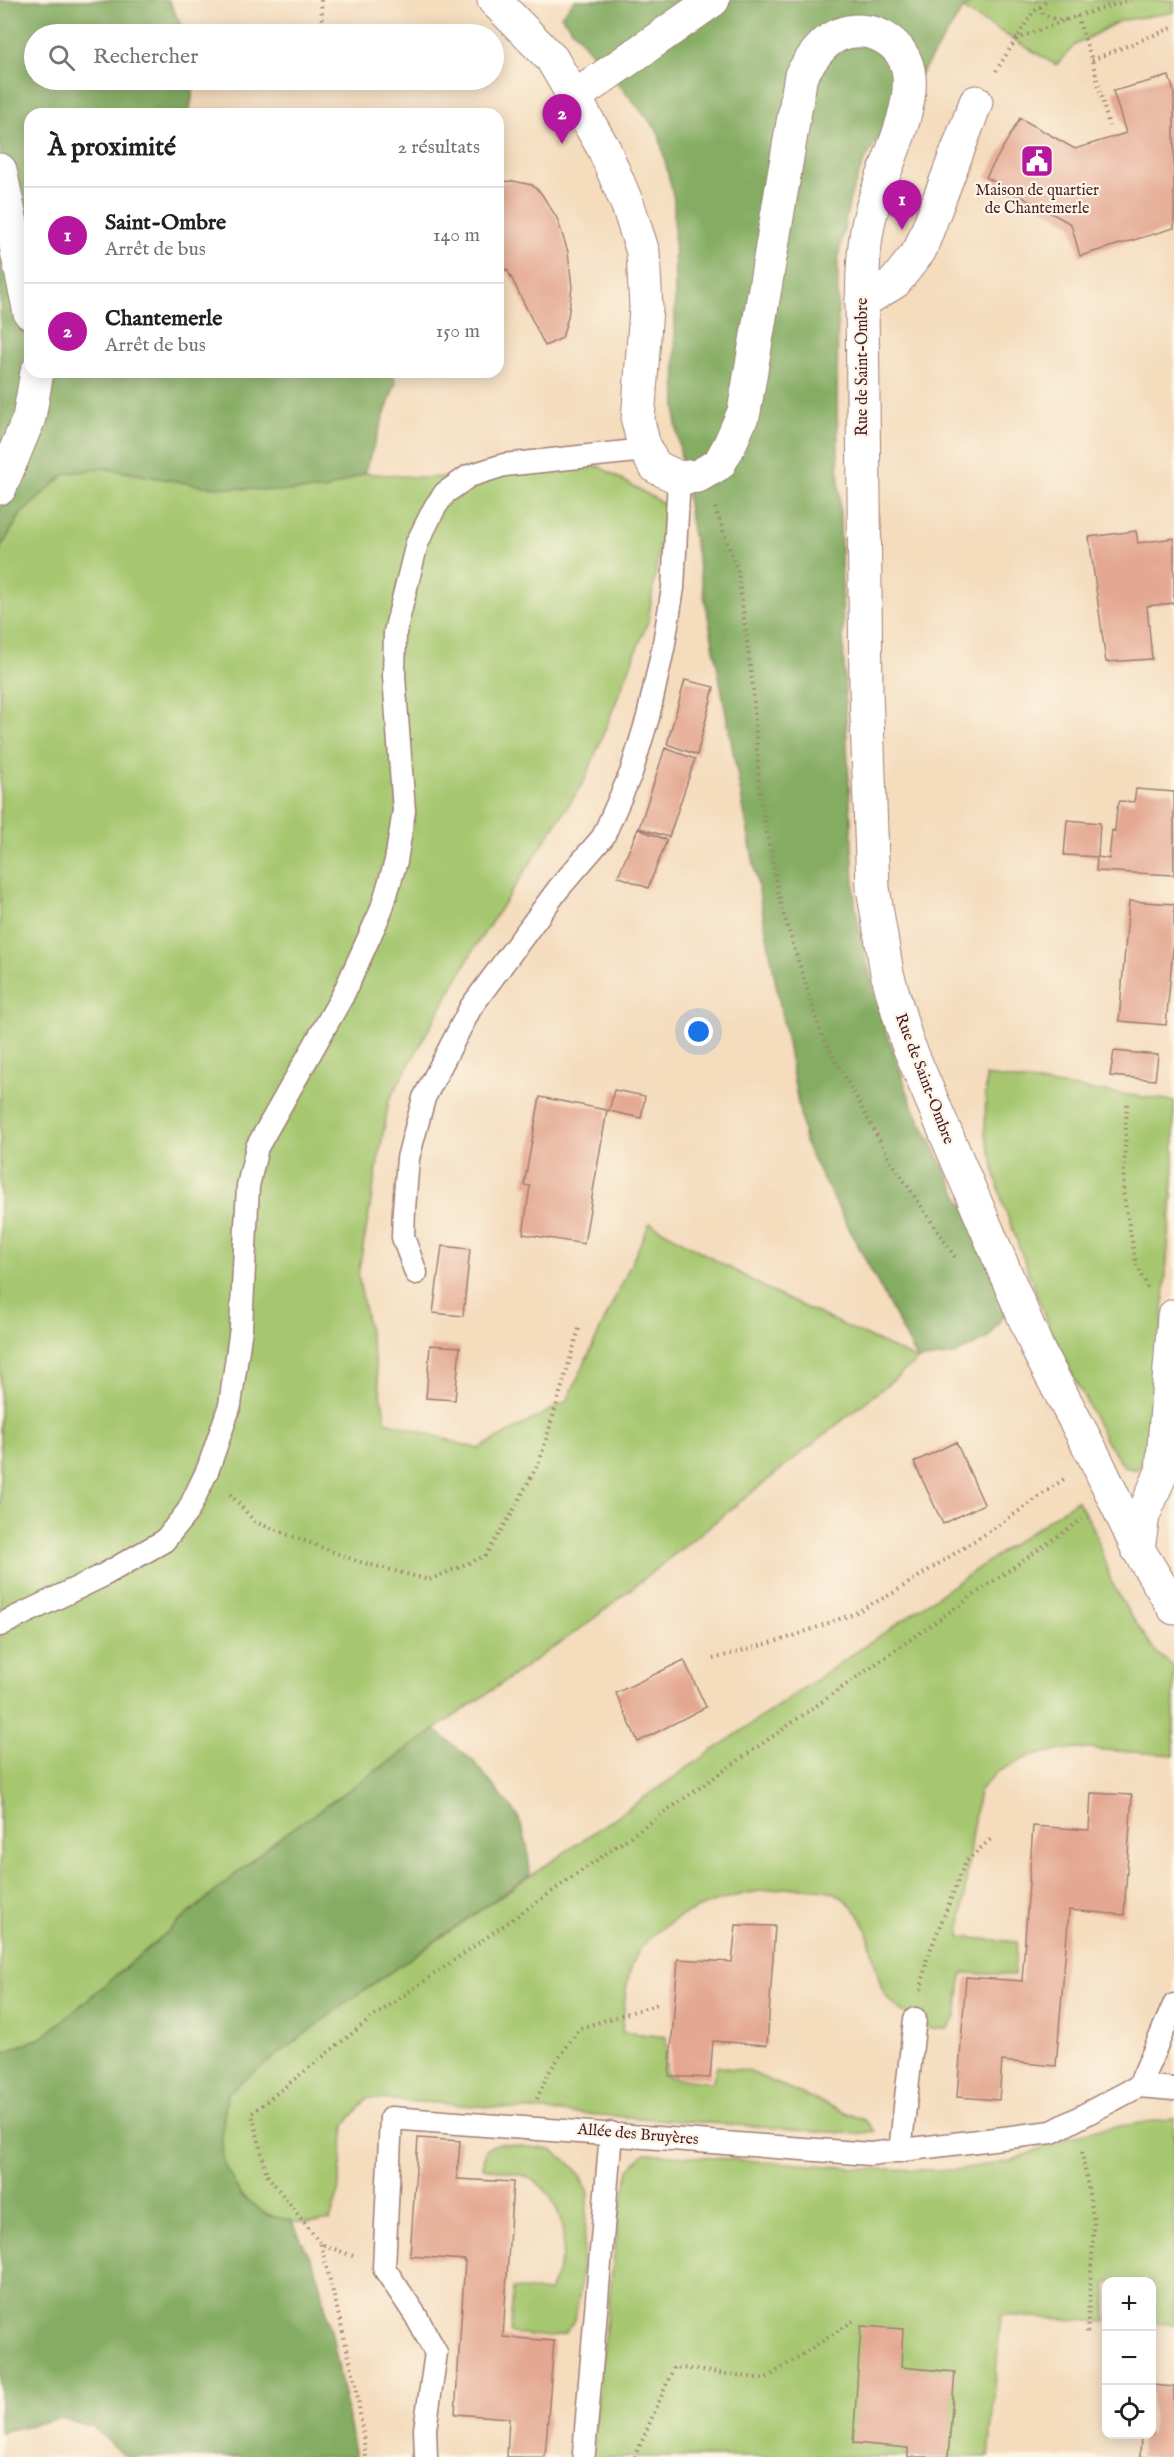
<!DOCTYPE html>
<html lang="fr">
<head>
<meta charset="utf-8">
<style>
  :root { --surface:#fff; --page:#f6f6f6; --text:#202124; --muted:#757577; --line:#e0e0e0; --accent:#b5179e }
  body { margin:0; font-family:"IM FELL English",serif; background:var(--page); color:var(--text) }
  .controls { position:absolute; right:18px; bottom:18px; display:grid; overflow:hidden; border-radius:12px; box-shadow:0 3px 15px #0003 }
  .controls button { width:54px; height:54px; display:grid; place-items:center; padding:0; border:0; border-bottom:2px solid var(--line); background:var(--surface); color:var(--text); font:30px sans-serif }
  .you { position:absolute; left:699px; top:1032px; width:21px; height:21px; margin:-15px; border:4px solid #fff; border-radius:50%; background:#1a73e8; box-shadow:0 0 0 9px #1a73e833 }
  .badge { display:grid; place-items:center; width:39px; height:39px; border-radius:50%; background:var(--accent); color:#fff; font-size:20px; font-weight:700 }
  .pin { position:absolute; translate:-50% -50px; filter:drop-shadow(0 2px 3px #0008) }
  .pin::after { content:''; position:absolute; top:32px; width:21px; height:18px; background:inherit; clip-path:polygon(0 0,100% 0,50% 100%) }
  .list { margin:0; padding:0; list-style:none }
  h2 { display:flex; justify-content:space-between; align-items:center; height:78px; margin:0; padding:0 24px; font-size:26px }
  h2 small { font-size:20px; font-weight:400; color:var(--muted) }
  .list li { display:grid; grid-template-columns:39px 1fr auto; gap:18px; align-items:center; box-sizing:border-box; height:96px; padding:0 24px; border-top:2px solid var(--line) }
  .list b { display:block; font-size:22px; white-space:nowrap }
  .list p { margin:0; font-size:20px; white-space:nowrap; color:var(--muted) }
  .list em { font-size:20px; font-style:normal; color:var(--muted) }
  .icon { flex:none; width:33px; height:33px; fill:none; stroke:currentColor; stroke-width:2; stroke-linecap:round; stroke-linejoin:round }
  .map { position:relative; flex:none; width:1174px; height:2457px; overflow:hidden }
  .search { position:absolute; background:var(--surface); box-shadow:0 3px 15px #0003; left:24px; top:24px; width:480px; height:66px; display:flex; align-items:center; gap:15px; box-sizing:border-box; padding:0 21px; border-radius:33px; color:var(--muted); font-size:22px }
  .panel { position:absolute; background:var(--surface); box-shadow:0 3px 15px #0003; left:24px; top:108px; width:480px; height:270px; border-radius:18px }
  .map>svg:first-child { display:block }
  .green { fill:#a6c76f; stroke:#78734d; stroke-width:1.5 }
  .forest { fill:#84ac62; stroke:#676646; stroke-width:1.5 }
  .building { fill:#e4a791 }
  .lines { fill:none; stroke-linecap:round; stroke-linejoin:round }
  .service-casing { stroke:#9f7e74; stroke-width:25 }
  .minor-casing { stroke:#9f7e74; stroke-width:35 }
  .tertiary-casing { stroke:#9f7e74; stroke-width:35 }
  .path { stroke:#9f7e74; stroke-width:4; stroke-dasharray:1.5 4.5; stroke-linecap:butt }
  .service { stroke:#fff; stroke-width:22 }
  .minor { stroke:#fff; stroke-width:33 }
  .tertiary { stroke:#fff; stroke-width:33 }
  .labels { text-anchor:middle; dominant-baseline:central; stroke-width:4.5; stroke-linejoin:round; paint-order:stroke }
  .poi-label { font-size:16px; fill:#4a1f2b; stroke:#fcf5e5 }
  .street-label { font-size:16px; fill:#4a1f2b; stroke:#fcf5e5 }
</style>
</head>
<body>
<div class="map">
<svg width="1174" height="2457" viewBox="0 0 1174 2457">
  <rect width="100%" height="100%" fill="#fcf5e5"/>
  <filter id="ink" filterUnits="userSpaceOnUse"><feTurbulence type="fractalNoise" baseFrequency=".0167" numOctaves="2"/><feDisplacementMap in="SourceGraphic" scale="12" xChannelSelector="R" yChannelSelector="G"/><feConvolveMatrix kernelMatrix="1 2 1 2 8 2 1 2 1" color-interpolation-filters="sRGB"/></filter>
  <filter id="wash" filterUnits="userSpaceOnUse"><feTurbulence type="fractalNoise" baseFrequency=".008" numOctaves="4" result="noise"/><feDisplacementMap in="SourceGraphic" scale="24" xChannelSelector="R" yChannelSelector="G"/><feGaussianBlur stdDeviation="1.35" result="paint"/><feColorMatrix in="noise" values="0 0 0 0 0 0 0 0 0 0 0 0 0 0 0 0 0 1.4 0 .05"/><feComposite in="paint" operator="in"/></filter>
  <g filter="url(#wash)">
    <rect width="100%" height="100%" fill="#f4dcbd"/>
    <path class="green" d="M975,0h199v12l-55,9 -44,24 -19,20 -93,-56z
      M598,466l68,39 -18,116 -63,159 -110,167 -86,153 -31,175 28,146 92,28 89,-48 83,-178 124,70 144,67 -331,264 -312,217 -232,196 -43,17v-1505l21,-35 44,-40 37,-6 101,18 122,4 39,-17 63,5z
      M986,1076l188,25v68l-20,259 -8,31 -10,11 -11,-3 -18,-24 -59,-118 -46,-124 -17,-68z
      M1077,1500l16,27 18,54 18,32 27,39 18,15v88l-99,-7 -43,7 -35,17 -18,19 -8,46 -11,100 57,5 -3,33 -52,-2 -6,44 -9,12c-6,0 -13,1 -18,-1 -13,-5 -40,-24 -46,-37 -15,-36 -7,-75 -48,-98 -5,-3 -13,-3 -18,-4 -52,-7 -143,16 -176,59 -17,23 -16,57 -19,84l44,5v40l46,6 5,-17 33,6 116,49 9,10 -17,3 -491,-36 -22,27 -7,69 -8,26c-46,10 -92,-11 -107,-58 -5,-17 2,-50 4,-69l120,-91z
      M1174,2118v206l-22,-1v-41h-46v40l-105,-7 -12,142h-398l27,-236 11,-52 16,-16 226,16 83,1 57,-9 50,-21 39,-11z
      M498,2143l54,7 18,13 12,14 6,16 -8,96 -5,31 -11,14 -14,3 -40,-4 3,-45 36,4c6,-14 13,-29 14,-44 2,-23 -7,-53 -27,-66 -15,-10 -36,-11 -53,-15l3,-18z"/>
    <path class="forest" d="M0,0h169l16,34h-151v46h161l-6,34h-159v258h362l4,10 -32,91 -39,17 -48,1 -74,-5 -100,-18 -38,6 -44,40 -21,35z
      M575,0h400l-12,9 -99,152 -14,37 -12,61 -1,147 8,296 10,201 7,40 18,70 32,92 81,159 17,42 -22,32 -34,17 -36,5 -112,-214 -115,-622 -15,-100 -2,-225 -16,-68 -97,-115z
      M435,1730l38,31 45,55 9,29 3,30 -183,127 -120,91 -5,40 1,29 18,34 28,20 22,4 25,49 15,61 25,127h-230l-33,-30 -32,-9 -61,14v-378l43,-17 232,-196z"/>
    <g id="blocks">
      <path class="building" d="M1169,76l5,16v136l-94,28 -9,-32 -85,-47 34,-59 55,31 51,-16 -13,-42z
        M513,181l19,4 9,8 16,25 11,34 4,35 -4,30 -6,21 -17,8 -38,-77 -9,8v-95z
        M1136,531l2,12 36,-5v65l-27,3 5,53 -46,3 -17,-125z
        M685,680l29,7 -17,68 -30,-11z
        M665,748l30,11 -26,78 -30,-9z
        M1136,789l38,3v83l-78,-4 1,-14 12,2 3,-29 3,1 2,-23 3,-7 14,1z
        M1067,820l33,3 -2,34 -34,-2z
        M638,829l29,11 -19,48 -30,-12z
        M1129,901l45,3v33l-8,88 -47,-4z
        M1114,1051l44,4 -3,25 -45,-4z
        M614,1090l31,6 -4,22 -32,-7z
        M540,1097l67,13 -23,134 -61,-10 7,-48 -6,-1z
        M442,1246l28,3 -7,67 -30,-3z
        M430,1345l30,2 -5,53 -29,-2z
        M956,1442l28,62 -41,20 -29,-62z
        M684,1660l22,47 -68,35 -22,-49z
        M1091,1793l41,2 -8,120 -55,-5 -13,156 -54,-5 -3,39 -42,-3 9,-120 56,4 11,-155 56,4z
        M736,1925l39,1 -8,119 -54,-4 -3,37 -41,-2 9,-117 54,3z
        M418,2138l42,3 -3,38 56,3 -10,155 51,4 -9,116h-38l2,-39 -54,-4 10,-154 -55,-4z
        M861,2326l42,3 -2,38 54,5 -7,85h-40v-9l-55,-5z
        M1152,2385l22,2v70h-34l1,-23h11z"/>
    </g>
  </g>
  <g filter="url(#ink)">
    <use href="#blocks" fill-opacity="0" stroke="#9f7e74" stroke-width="1.5"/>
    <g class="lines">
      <defs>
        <path id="service" d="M416,1273l-13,-36 1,-28 4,-51 16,-60 47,-91 88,-119 44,-51 28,-64 17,-56 15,-68 10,-61 6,-110
          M0,1625l100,-48 64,-36 24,-30 20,-42 22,-64 11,-77 7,-142 9,-39 86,-152 38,-84 15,-50 8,-50 -10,-135 1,-44 22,-89 18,-36 10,-14 24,-17 35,-11 141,-15
          M1139,2086l35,3
          M900,2151l15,-132
          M584,2453l27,-320
          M426,2457l-1,-28 11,-76 -20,-37 -32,-48 7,-150 479,36 182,-22 87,-46 35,-81"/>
        <path id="minor" d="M576,96l137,-96
          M0,170l30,143
          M862,302l33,-20 25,-32 56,-148
          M0,488l29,-70 8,-46
          M1138,1549l5,-33 19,-45 12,-155"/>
        <path id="tertiary" d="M494,0l58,59 52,90 24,57 15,46 3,56 -8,113 7,29 11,17 23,11 19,-2 21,-12 10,-18 15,-34 57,-337c10,-15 20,-32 37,-40 32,-13 68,7 71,41 4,39 -28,97 -38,136 -8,29 -8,60 -9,90l4,388 7,198 14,85 20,69 132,310 56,106 43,91 36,59"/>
      </defs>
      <use href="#service" class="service-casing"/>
      <use href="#minor" class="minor-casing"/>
      <use href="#tertiary" class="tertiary-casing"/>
      <path class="path" d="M321,0l2,34
        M1040,7l3,7 11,5 12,1
        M1077,16l15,44 17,66
        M1016,39l61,-23 53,-16
        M1092,60l82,-33
        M996,71l37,-59 16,-12
        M715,508l23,64 15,117 7,108 21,109 41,130 69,125 64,96
        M1127,1104l-4,88 13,71 13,28
        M230,1494l25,28 102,39 72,19 56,-24 26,-41 29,-55 39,-131
        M713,1659l75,-21 65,-24 40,-21 106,-68 65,-46
        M921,1990l6,-32 39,-97 25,-22
        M537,2099l12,-27 31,-44 78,-24
        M1082,2152l12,71 -7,113
        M321,2244l35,141 10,72
        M353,2256l-32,-12 -54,-69 -15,-62 117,-93 713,-501
        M635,2457l39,-90 91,12 88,-58"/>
      <use href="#service" class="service"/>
      <use href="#minor" class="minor"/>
      <use href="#tertiary" class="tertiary"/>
    </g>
  </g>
  <defs>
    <symbol id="civic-square" viewBox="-11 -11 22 22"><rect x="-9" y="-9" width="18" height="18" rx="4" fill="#b5179e" stroke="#fcf5e5"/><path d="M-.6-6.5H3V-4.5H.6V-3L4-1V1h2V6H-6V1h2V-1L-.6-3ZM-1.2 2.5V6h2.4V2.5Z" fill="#fff"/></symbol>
  </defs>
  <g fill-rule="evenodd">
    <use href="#civic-square" x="1018" y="142" width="38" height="38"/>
  </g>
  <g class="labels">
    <g class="poi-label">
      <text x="1037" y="191">Maison de quartier<tspan x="1037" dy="18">de Chantemerle</tspan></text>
    </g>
    <g class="street-label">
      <text transform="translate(863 367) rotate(-90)">Rue de Saint-Ombre</text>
      <text transform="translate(924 1079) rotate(69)">Rue de Saint-Ombre</text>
      <text transform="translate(638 2135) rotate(5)">Allée des Bruyères</text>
    </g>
  </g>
</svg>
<div class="controls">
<button>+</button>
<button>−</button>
<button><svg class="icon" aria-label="locate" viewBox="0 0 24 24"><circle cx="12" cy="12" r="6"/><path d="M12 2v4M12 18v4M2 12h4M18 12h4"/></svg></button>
</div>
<div class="you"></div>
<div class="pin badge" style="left:902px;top:230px">1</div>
<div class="pin badge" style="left:562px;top:144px">2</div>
<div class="search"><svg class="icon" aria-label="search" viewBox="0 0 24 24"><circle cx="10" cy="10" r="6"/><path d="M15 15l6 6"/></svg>Rechercher</div>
<section class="panel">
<h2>À proximité<small>2 résultats</small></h2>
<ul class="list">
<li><span class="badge">1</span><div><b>Saint-Ombre</b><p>Arrêt de bus</p></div><em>140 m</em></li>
<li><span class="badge">2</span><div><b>Chantemerle</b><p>Arrêt de bus</p></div><em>150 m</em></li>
</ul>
</section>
</div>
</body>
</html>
